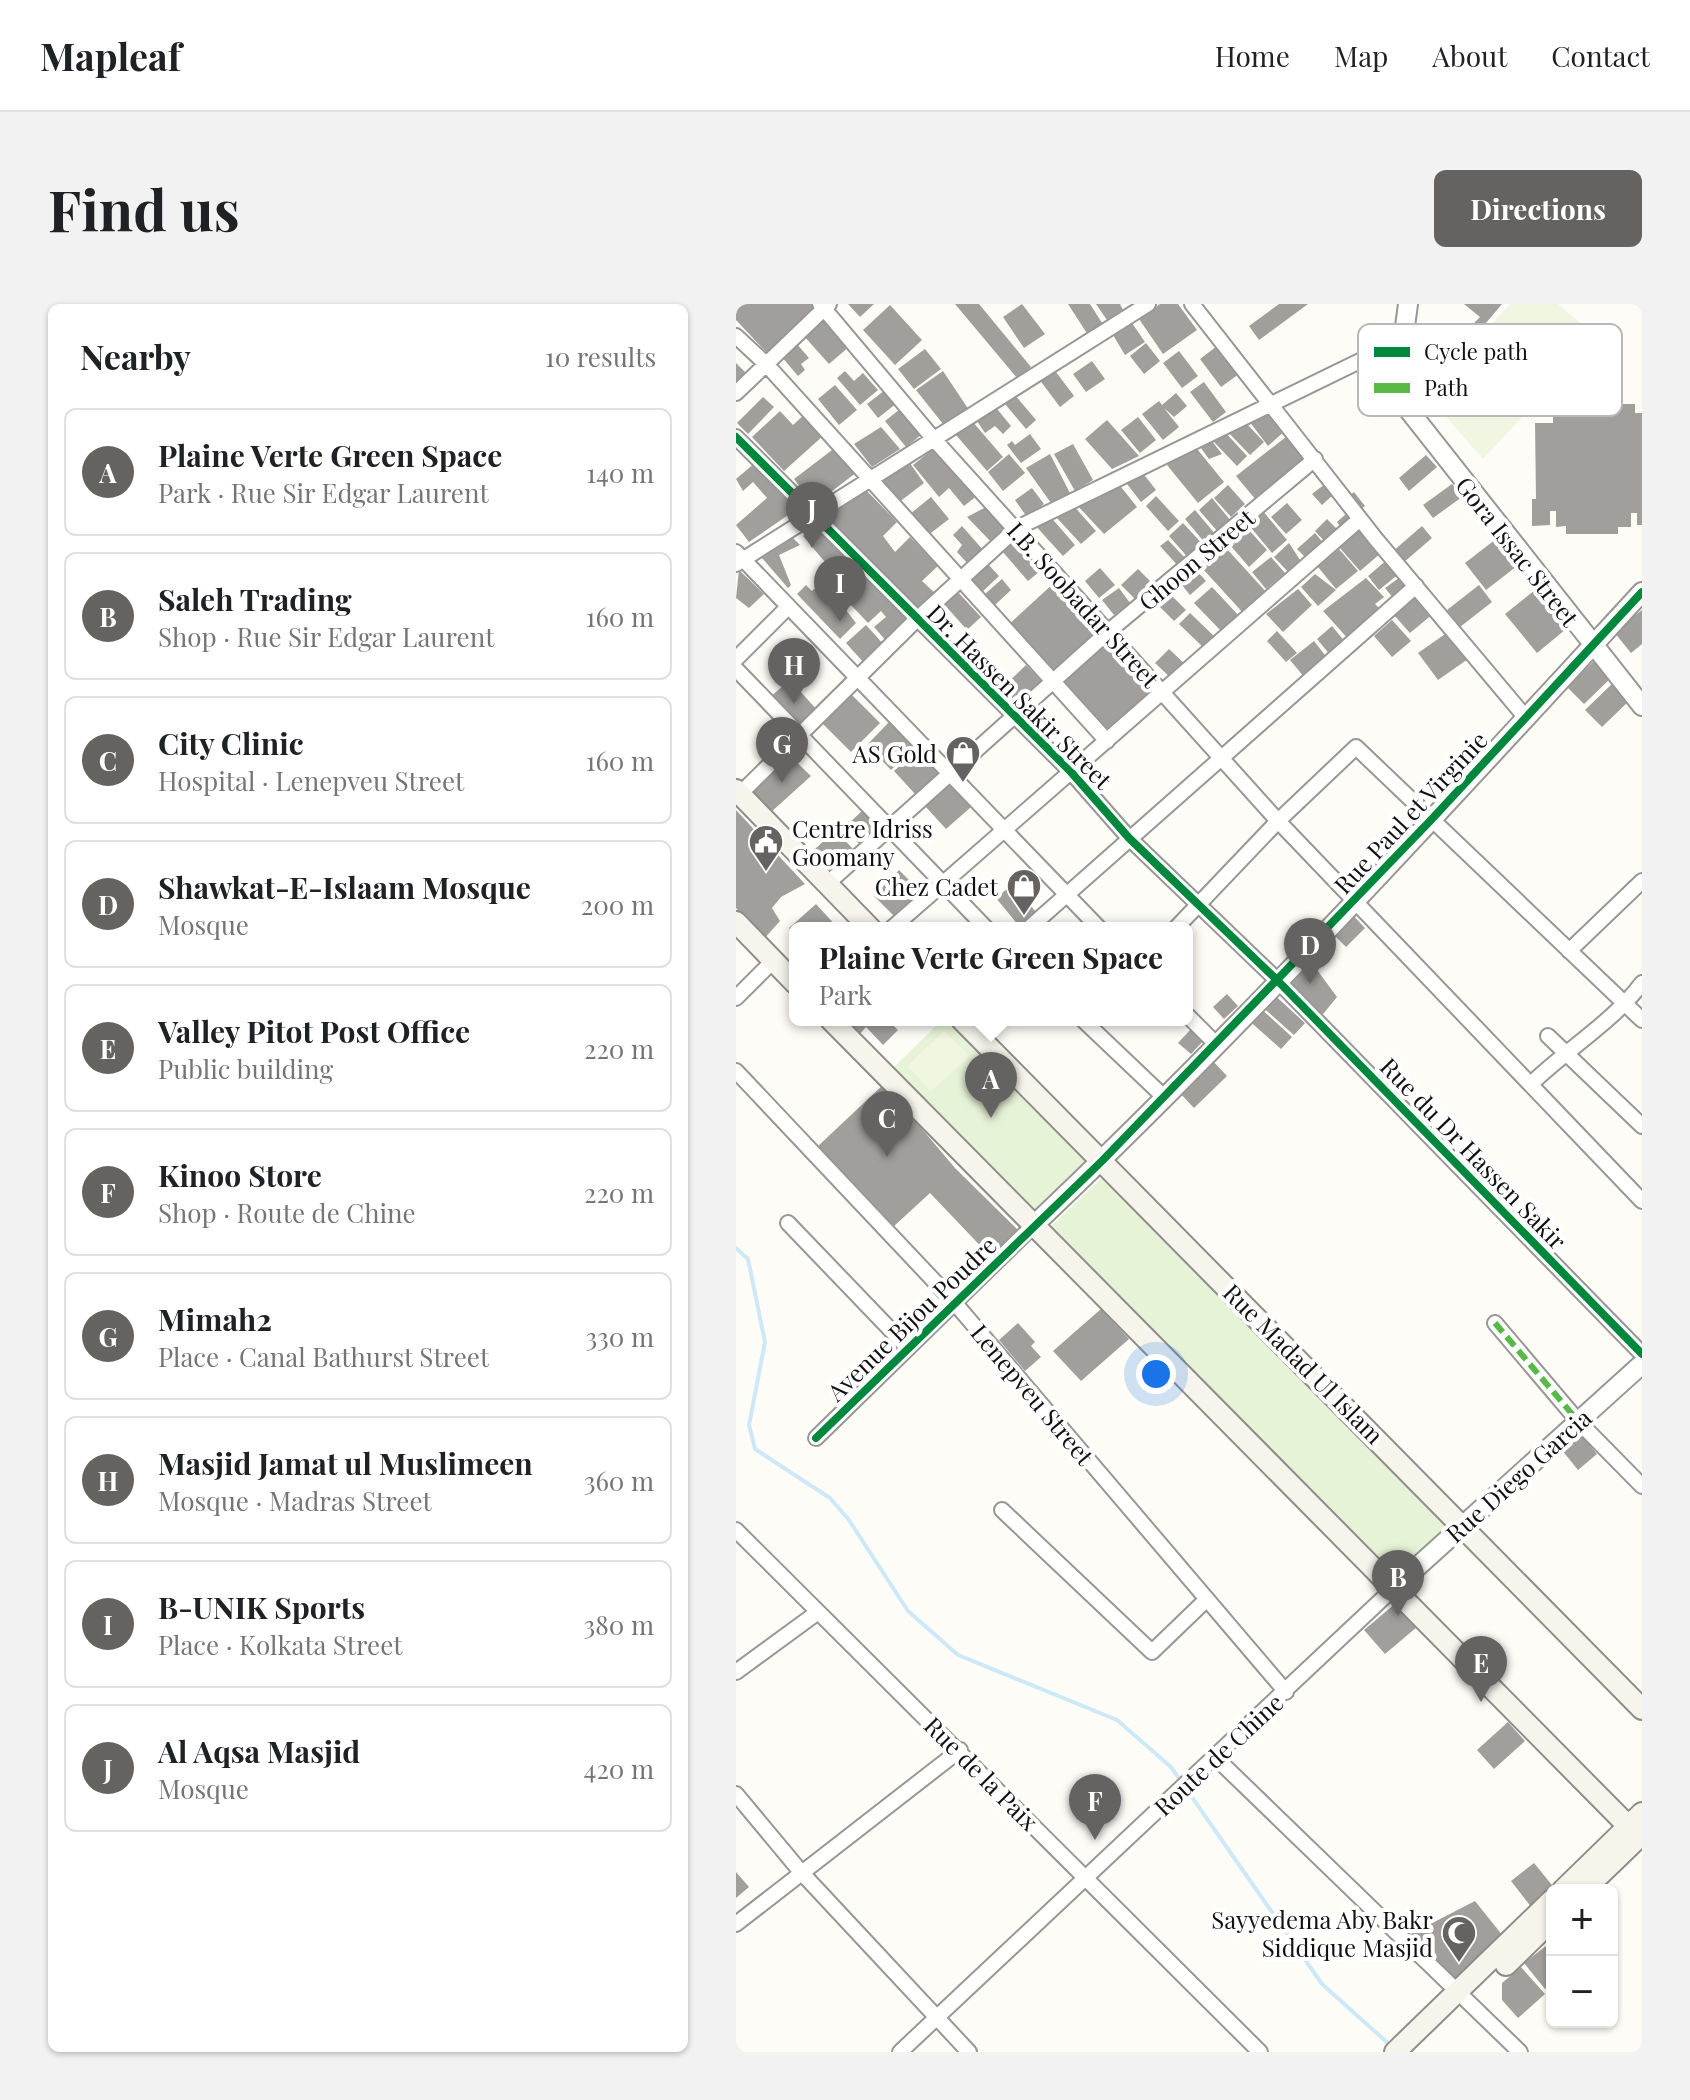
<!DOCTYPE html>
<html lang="en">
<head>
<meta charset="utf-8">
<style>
  :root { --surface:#fff; --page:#f2f2f2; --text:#202124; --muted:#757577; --line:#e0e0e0; --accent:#646362 }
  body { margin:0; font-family:"Playfair Display",serif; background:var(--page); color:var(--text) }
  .controls { position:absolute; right:24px; bottom:24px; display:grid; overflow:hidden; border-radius:12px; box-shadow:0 2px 6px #0004 }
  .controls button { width:72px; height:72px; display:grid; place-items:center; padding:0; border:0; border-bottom:2px solid var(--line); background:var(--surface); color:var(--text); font:40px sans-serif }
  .you { position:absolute; left:420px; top:1070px; width:28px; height:28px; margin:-20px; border:6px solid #fff; border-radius:50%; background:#1a73e8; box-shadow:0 0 0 12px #1a73e833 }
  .badge { display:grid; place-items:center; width:52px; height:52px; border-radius:50%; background:var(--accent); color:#fff; font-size:26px; font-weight:700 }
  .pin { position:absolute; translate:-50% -66px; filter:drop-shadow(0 2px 4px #0008) }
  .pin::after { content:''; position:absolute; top:42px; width:28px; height:24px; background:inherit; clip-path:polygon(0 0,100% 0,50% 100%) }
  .popup { position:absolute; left:53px; top:618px; width:404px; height:104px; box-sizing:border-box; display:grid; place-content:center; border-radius:12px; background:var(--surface); filter:drop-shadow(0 2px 6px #0005); font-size:26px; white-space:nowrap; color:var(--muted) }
  .popup b { font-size:30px; color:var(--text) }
  .popup::after { content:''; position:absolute; left:50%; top:100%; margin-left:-16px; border:16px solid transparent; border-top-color:var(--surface) }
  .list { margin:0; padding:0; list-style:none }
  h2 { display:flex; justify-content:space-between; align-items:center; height:104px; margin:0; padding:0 32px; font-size:34px }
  h2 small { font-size:26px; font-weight:400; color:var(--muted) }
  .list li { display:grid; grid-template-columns:52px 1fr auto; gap:24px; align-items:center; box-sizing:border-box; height:128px; margin:0 16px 16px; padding:0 16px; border:2px solid var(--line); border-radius:12px }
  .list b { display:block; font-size:30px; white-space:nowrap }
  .list p { margin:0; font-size:26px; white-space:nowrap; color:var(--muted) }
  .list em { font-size:26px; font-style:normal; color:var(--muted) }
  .map { position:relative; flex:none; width:906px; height:1748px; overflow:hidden; border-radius:12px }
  header { display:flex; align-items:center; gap:48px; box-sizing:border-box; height:112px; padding:0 40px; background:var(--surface); border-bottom:2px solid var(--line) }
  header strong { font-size:38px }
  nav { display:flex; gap:44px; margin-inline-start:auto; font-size:28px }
  .intro { display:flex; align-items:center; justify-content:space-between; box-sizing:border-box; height:192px; padding:0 48px }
  h1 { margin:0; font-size:56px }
  .button { padding:20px 36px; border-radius:12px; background:var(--accent); color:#fff; font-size:28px; font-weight:700 }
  main { display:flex; gap:48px; padding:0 48px }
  aside { flex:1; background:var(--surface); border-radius:12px; box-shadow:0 2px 6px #0004 }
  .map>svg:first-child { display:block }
  .green { fill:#e7f3d7 }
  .pitch { fill:#f0f6e1 }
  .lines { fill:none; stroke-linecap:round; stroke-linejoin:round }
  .stream { stroke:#cde8f7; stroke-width:4 }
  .building { fill:#a19f9c }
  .minor-casing { stroke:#979795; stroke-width:18 }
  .tertiary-casing { stroke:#979795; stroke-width:22 }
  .secondary-casing { stroke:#8e8d8b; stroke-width:24 }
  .minor { stroke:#fffffe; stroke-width:14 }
  .tertiary { stroke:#fffffe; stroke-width:18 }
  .secondary { stroke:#f6f4eb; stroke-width:20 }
  .quiet { stroke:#58b947; stroke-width:6; stroke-dasharray:12 6; stroke-linecap:butt }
  .cycleway-casing { stroke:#fff; stroke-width:13 }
  .cycleway { stroke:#00873e; stroke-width:8 }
  .labels { text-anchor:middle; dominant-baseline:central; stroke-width:8; stroke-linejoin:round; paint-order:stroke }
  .street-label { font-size:24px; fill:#111; stroke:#fff }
  .poi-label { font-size:24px; fill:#111; stroke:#fff; text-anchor:end }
  .key { fill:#fff; stroke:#b8b8b8; stroke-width:2 }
  .key-label { font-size:22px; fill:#111 }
</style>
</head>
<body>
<header>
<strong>Mapleaf</strong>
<nav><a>Home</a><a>Map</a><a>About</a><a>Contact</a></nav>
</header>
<div class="intro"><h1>Find us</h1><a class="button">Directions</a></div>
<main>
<aside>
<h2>Nearby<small>10 results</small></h2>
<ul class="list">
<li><span class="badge">A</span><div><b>Plaine Verte Green Space</b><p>Park · Rue Sir Edgar Laurent</p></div><em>140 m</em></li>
<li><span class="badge">B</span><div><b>Saleh Trading</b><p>Shop · Rue Sir Edgar Laurent</p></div><em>160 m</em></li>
<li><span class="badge">C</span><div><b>City Clinic</b><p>Hospital · Lenepveu Street</p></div><em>160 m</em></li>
<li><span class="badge">D</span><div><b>Shawkat-E-Islaam Mosque</b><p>Mosque</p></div><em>200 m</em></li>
<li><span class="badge">E</span><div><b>Valley Pitot Post Office</b><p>Public building</p></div><em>220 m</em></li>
<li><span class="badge">F</span><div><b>Kinoo Store</b><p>Shop · Route de Chine</p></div><em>220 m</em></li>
<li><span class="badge">G</span><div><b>Mimah2</b><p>Place · Canal Bathurst Street</p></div><em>330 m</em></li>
<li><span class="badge">H</span><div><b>Masjid Jamat ul Muslimeen</b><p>Mosque · Madras Street</p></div><em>360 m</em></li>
<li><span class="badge">I</span><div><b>B-UNIK Sports</b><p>Place · Kolkata Street</p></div><em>380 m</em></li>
<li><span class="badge">J</span><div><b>Al Aqsa Masjid</b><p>Mosque</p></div><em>420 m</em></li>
</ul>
</aside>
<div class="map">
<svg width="906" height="1748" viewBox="0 0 906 1748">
  <rect width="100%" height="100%" fill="#fdfcf7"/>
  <path class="green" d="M206,716h12l141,143 -61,59 -146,-149z
    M373,867l343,351 -54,55 -350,-348z"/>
  <path class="pitch" d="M774,0h48l39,33 -114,122 -55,-63z
    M208,727l26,25 -39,35 -24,-25z"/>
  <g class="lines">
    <path class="stream" d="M0,944l12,11 17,83 -16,83 6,24 75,49 19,22 59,91 50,44 159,65 54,47 151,217 68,61"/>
  </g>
  <path class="building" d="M0,0h75l6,6 -48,45 -33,-35z
    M112,0h26l-14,13z
    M219,0h24l52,63 -14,11z
    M286,0l23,30 -21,14 -21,-31z
    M332,0h22l14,22 -16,9z
    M360,0h24l3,6 -16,10z
    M424,0h18l19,26 -34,24 -24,-35z
    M543,0h29l-49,36 -10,-14z
    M728,0h38l-22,26 -6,-7 6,-6z
    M154,1l32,35 -27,25 -32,-35z
    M87,13l27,29 -21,18 -26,-29z
    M396,19l13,19 -20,13 -12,-20z
    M60,39l13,15 -8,6 4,6 -7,6 -17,-20z
    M410,39l14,18 -16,13 -14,-18z
    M481,42l22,28 -18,13 -21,-28z
    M189,45l16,20 -27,20 -16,-20z
    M443,47l19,25 -16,12 -19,-25z
    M356,57l13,18 -19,13 -13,-18z
    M0,59l10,10 -10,10z
    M317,64l21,28 -14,11 -21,-28z
    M109,67l9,10 9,-8 15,17 -18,15 -23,-27z
    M207,67l26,39 -26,14 -27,-34z
    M468,78l22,30 -13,10 -23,-30z
    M99,81l22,25 -18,15 -21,-26z
    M149,86l12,13 -19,15 -11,-14z
    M440,89l11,13 -13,11 -10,-9 15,19 -16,13 -21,-26 17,-13 3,4z
    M279,91l21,25 -10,9 -21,-25z
    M27,93l11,10 -26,27 -11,-11z
    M257,100l18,22 -8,8 -8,-8 -10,7 -10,-15z
    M817,100h82v9h7v112h-5v-12h-6v14h-13v7h-52v-8l-10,1v-16h-6v14l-18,1v-27h4l-1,-76h18z
    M535,104l16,21 -19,17 -19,-25z
    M164,105l21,26 -15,12 -21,-26z
    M44,107l13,14 12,-11 19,21 -40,36 -32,-34z
    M402,113l18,23 -16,13 -19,-23z
    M371,116l32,36 -27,13 -27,-30z
    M236,117l31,36 -16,14 -31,-36z
    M509,118l19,20 -14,13 -24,-25z
    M145,123l19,22 -28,18 -18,-23z
    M487,126l24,26 -10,10 -25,-26z
    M555,129l19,24 -54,43 -20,-24z
    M294,130l11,15 -20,14 -14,-18 5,-4 3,4z
    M472,132l14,18 -13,5 -11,-15z
    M337,140l20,36 -18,11 -21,-37z
    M457,140l31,38 -26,21 -31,-38z
    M202,141l40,50 -14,11 -15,-18 -10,9 -26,-32z
    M100,143l21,25 -43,33 -20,-26z
    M273,150l16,19 -22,18 -15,-19z
    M314,150l20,39 -19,10 -25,-35z
    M690,151l11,12 -28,24 -10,-13z
    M20,158l41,47 -48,33 -13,-17 31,-27 -14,-16 -10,9 -7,-12z
    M173,158l15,21 -26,20 -16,-21z
    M406,168l14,18 -15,12 -14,-18z
    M381,178l20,25 -33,27 -29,-31z
    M589,180l9,10 -12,11 -10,-11z
    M716,180l10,13 -29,21 -10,-13z
    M492,181l17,19 -14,13 -17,-19z
    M296,184l12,16 -17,13 -12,-17z
    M129,185l32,33 -14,14 12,16 15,-15 28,29 -16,15 14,13 -21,20 -92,-95 22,-22 5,5z
    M618,188l11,14 -8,6 -10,-14z
    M420,192l23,25 -11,10 -22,-25z
    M195,193l18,22 -22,17 -17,-22z
    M476,194l19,23 -13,11 -19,-22z
    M551,199l15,17 -16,14 -15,-17z
    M337,201l23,26 -15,13 -24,-26z
    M252,202l22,24 -16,15 -27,-28z
    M459,206l21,25 -10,9 -21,-25z
    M527,207l24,29 -15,13 -24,-29z
    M611,209l7,7 -11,10 -6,-8z
    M313,211l26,30 -12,11 -30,-33z
    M591,215l13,13 -13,12 -12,-13z
    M82,218l92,100 -22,21 -14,-16 12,-10 -5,-6 -13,12 -18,-19 6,-5 -53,-63z
    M447,219l23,25 -15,13 -22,-25z
    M226,222l22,25 -15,14 -12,-13 5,-7 -9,-10z
    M686,222l10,12 -29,25 -11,-11z
    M512,225l19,21 -18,17 -19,-22z
    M624,225l21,24 -21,18 -21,-24z
    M579,229l10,12 -17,15 -11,-11z
    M57,234l7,7 -21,10 12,30 -3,3 -26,-30z
    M760,235l21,27 -31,24 -21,-27z
    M432,236l19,20 -8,7 -19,-21z
    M277,238l26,30 -11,9 -26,-30z
    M553,239l13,20 -12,11 -16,-17z
    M490,244l42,46 -23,21 -43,-47z
    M603,245l19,22 -22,18 -18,-22z
    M535,253l14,16 -19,16 -14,-17z
    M652,255l12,14 -21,17 -11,-14z
    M251,259l12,13 -18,17 -12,-13z
    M364,264l15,17 -16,13 -14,-17z
    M402,265l17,17 -17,16 -17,-17z
    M3,266l25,24 -15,14 -13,-10z
    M461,267l9,10 -16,14 -8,-10z
    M579,270l21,16 -18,16 -17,-19z
    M667,271l8,10 -17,14 -9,-11z
    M630,274l18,19 -9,7 7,7 -31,31 -28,-31z
    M266,275l9,11 -16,15 -10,-11z
    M87,277l33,42 -16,16 -43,-45 9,-9 6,6z
    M319,278l47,49 -49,43 -46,-48z
    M743,281l13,17 -32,25 -13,-17z
    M476,283l28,30 -17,16 -29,-30z
    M383,284l11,15 -16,12 -12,-15z
    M562,285l14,16 -29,27 -17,-18z
    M799,286l31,39 -29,24 -32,-39z
    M221,287l24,26 -14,13 -24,-27z
    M433,289l17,17 -12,11 -17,-17z
    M681,289l17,20 -24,20 -17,-19z
    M906,306v34l-11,9 -17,-21z
    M454,309l26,25 -11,11 -26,-25z
    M656,316l19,21 -19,16 -18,-21z
    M130,321l19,21 -20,18 -19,-21z
    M596,322l14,17 -15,13 -14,-17z
    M541,327l20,22 -11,9 -19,-21z
    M712,328l20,27 -30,21 -20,-27z
    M368,336l50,56 -47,40 -49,-55z
    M578,337l14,18 -23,19 -15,-18z
    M433,345l18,17 -14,14 -18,-17z
    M860,355l17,17 -29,28 -17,-17z
    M290,361l17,18 -27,26 -17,-18z
    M54,376l28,31 -20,16 -28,-30z
    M878,378l17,17 -29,28 -17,-17z
    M116,391l28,28 -29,29 -28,-28z
    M153,418l26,24 -24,24 -24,-25z
    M182,445l21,23 -24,22 -21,-23z
    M53,451l22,21 -41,37 -18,-23z
    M213,480l22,23 -25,22 -21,-23z
    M129,504l19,20 -21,20 -19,-20z
    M0,506l69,74 -24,13 -9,11 8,13 -17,19 -27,-32z
    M99,526l19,20 -22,21 -19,-20z
    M163,566l22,22 -25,26 -22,-22z
    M277,580l23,28 -17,14 -23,-28z
    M80,600l22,24h-43v7l-6,-7z
    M612,606l17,18 -19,19 -18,-18z
    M576,659l25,34 -18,22 -25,-24 -4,-22z
    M534,687l35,32 -11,12 -35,-31z
    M491,690l11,12 -14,13 -11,-12z
    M522,702l34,31 -11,12 -35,-31z
    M108,716h50l-3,3 7,7 -15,15 -17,-18 -7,8z
    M455,725l13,11 -13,14 -13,-11z
    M475,755l16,17 -33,32 -16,-17z
    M148,780l71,84 66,65 -30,24 -61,-64 -37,34 -76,-80z
    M365,1005l28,30 -48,42 -28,-30z
    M282,1019l17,19 -4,4 10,11 -16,14 -26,-31z
    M844,1129l17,21 -19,16 -17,-21z
    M660,1299l21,24 -32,27 -21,-24z
    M772,1418l17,19 -31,28 -17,-19z
    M798,1559l22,27 -24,18 -21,-27z
    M0,1568l13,15 -13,11z
    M739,1597l32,40 -49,45 -51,-50z
    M811,1641l5,6v33l-7,5 -21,-26z
    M785,1663l24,27 -27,24 -16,-18v-17z"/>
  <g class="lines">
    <defs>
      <path id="minor" d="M84,0l112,133 346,384 364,380
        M456,0l183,234 151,180
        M0,32l31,29 340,376
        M632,53l28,37
        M0,89l93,-89
        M0,133l335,335 58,66 148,142 365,374
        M0,248l363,376
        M0,260l412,-260
        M0,355l51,-51
        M0,365l250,259
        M4,490l176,-174 101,-92 351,-171 35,-27
        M92,579l281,-252 206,-172
        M156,624l468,-409
        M293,624l387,-342
        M440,624l102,-107 78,-74 286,273
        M833,647l73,-70
        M0,694l37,-37
        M451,711l29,29
        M347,716l81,77
        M812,732l94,90
        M0,767l218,231 332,390
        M795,780c36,-35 82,-62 111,-101
        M52,919l120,125
        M759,1019l83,98 64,65
        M80,1134l218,-213
        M266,1206l150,142 55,-53
        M0,1226l524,522
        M0,1368l82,-60
        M479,1453l305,295
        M0,1490l65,78 168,180
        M0,1620l224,-174
        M164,1748l495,-465"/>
      <path id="tertiary" d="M672,0l-12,90 246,312
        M298,921c212,-201 410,-418 608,-633
        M659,1283l247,-223"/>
      <path id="secondary" d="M0,486l134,138
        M0,618l59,61
        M95,716l808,817
        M226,716l680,689
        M827,1586l79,-77
        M848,1586l58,-56
        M770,1661l46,-45
        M659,1748l157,-152"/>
    </defs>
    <use href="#minor" class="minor-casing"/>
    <use href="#tertiary" class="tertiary-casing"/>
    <use href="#secondary" class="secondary-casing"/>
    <use href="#minor" class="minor"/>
    <use href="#tertiary" class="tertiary"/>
    <use href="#secondary" class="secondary"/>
    <path class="quiet" d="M759,1019l83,98"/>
    <defs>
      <path id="cycleway" d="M0,133l335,335 58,66 148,142 365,374
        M80,1134l287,-278 328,-340 211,-228"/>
    </defs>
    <use href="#cycleway" class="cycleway-casing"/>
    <use href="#cycleway" class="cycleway"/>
  </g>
  <defs>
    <symbol id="shop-pin" viewBox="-11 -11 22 30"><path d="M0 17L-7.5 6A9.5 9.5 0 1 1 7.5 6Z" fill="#646362" stroke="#fff"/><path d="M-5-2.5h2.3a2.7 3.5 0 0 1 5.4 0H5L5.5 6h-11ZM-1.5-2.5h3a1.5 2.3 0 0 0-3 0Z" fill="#fff"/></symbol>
    <symbol id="civic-pin" viewBox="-11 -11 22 30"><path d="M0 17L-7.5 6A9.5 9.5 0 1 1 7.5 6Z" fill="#646362" stroke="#fff"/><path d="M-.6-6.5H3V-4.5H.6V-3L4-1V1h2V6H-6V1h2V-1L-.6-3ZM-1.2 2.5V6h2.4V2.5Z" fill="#fff"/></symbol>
    <symbol id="mosque-pin" viewBox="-11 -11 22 30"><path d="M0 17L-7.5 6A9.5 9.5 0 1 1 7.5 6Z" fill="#646362" stroke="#fff"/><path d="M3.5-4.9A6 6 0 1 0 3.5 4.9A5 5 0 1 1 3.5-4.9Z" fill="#fff"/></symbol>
  </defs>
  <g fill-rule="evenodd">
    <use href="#shop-pin" x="207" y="429" width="40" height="54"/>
    <use href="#civic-pin" x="10" y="518" width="40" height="54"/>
    <use href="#shop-pin" x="268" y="562" width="40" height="54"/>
    <use href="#mosque-pin" x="703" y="1609" width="40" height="54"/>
  </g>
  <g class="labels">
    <g class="street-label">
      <text transform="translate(782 247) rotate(52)">Gora Issac Street</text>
      <text transform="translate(460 255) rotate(-40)">Ghoon Street</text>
      <text transform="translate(348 300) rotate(48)">I.B. Soobadar Street</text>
      <text transform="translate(284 392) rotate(45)">Dr. Hassen Sakir Street</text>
      <text transform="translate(674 508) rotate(-47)">Rue Paul et Virginie</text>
      <text transform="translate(738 849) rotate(46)">Rue du Dr Hassen Sakir</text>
      <text transform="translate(175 1014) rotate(-44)">Avenue Bijou Poudre</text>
      <text transform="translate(568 1059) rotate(45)">Rue Madad Ul Islam</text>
      <text transform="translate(297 1090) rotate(50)">Lenepveu Street</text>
      <text transform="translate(782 1171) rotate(-42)">Rue Diego Garcia</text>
      <text transform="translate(482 1450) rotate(-43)">Route de Chine</text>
      <text transform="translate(246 1469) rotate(45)">Rue de la Paix</text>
    </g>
    <g class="poi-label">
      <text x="201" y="449">AS Gold</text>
      <text x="56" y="524" text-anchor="start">Centre Idriss<tspan x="56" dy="28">Goomany</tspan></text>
      <text x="262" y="582">Chez Cadet</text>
      <text x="697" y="1615">Sayyedema Aby Bakr<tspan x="697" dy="28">Siddique Masjid</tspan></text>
    </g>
  </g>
  <rect x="622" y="20" width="264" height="92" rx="12" class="key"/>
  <rect x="638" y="43" width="36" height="10" fill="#00873e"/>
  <rect x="638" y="79" width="36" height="10" fill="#58b947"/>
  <g class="key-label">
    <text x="688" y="56">Cycle path</text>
    <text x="688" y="92">Path</text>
  </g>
</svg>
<div class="controls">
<button>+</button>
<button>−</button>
</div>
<div class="you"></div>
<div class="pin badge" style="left:255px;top:814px">A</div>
<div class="popup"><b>Plaine Verte Green Space</b>Park</div>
<div class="pin badge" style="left:662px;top:1312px">B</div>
<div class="pin badge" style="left:151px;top:853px">C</div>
<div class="pin badge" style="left:574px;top:680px">D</div>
<div class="pin badge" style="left:745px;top:1398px">E</div>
<div class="pin badge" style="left:359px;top:1536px">F</div>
<div class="pin badge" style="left:46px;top:479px">G</div>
<div class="pin badge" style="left:58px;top:400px">H</div>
<div class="pin badge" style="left:104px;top:318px">I</div>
<div class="pin badge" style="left:76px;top:244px">J</div>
</div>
</main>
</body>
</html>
